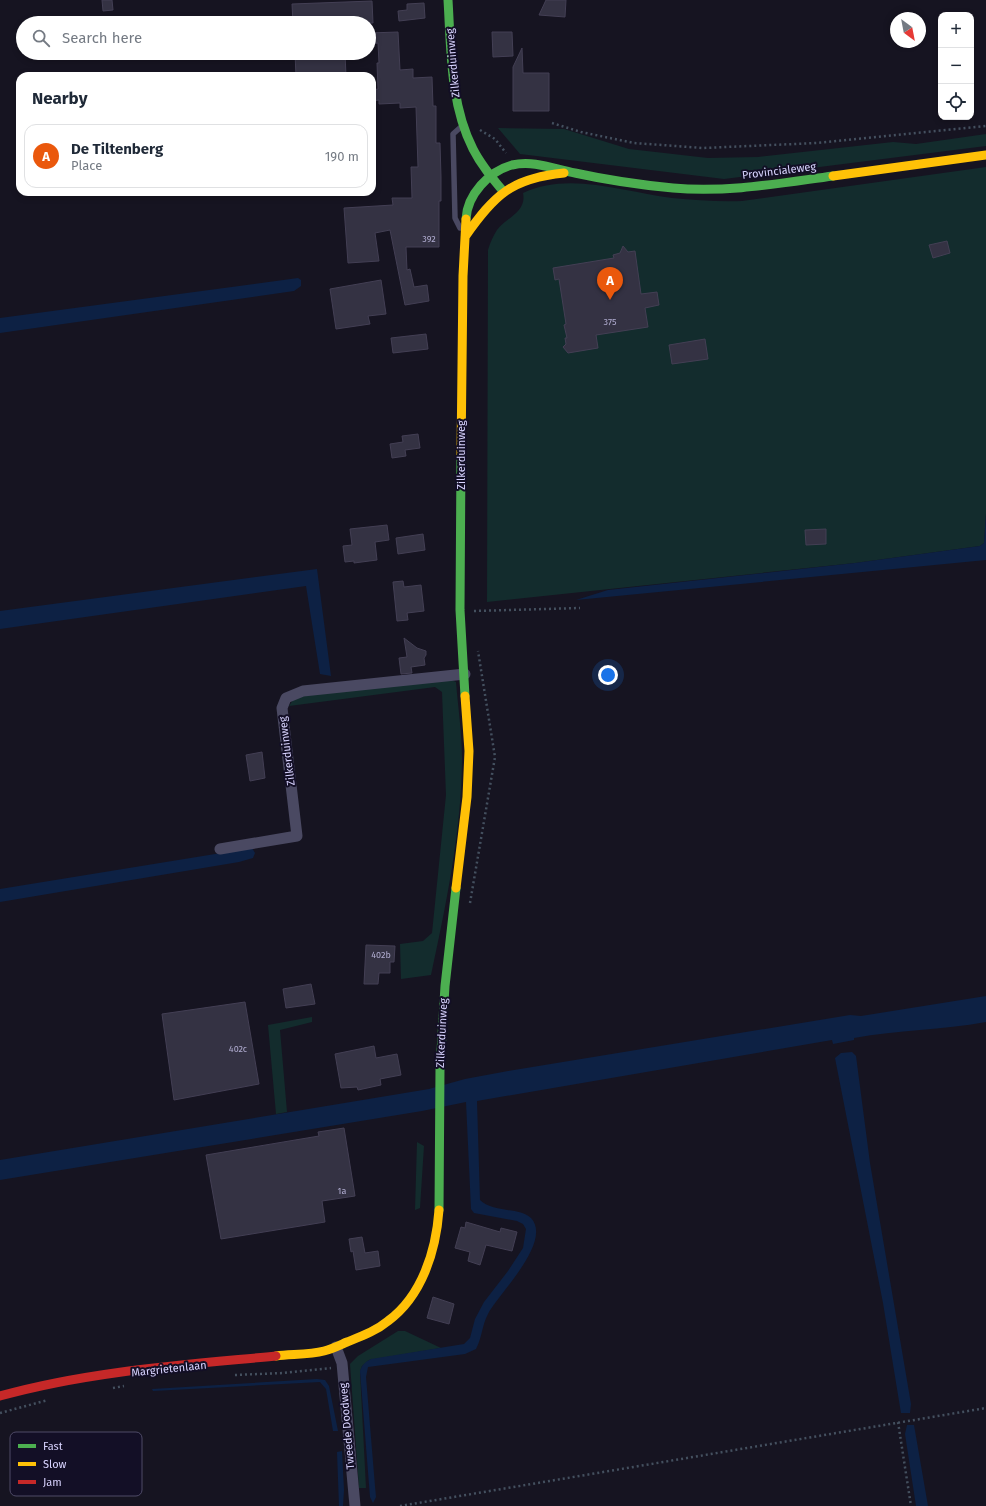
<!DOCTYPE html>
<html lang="en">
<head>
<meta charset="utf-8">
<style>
  :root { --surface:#fff; --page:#f2f2f3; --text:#1f2937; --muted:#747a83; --line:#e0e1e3; --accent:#ea580c }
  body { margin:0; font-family:"Fira Sans",sans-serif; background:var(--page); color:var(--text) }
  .controls { position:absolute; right:12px; top:12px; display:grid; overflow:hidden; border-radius:8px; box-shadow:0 2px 6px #0003 }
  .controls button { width:36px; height:36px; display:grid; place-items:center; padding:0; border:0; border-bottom:1px solid var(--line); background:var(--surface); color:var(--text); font:20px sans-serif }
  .compass { position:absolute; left:890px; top:12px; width:36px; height:36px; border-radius:50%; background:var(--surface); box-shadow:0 2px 6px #0003; rotate:148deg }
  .you { position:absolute; left:608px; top:675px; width:14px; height:14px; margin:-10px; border:3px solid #fff; border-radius:50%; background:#1a73e8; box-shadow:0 0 0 6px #1a73e833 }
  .badge { display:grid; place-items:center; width:26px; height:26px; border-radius:50%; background:var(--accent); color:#fff; font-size:13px; font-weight:700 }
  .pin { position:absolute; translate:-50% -33px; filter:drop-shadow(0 1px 2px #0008) }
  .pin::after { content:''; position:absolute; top:21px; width:14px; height:12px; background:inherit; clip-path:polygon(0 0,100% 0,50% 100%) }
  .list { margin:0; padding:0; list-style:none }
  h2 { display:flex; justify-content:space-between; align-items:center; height:52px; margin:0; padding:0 16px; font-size:17px }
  h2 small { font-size:13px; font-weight:400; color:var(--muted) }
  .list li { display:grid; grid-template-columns:26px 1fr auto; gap:12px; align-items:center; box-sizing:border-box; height:64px; margin:0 8px 8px; padding:0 8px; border:1px solid var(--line); border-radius:12px }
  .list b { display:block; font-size:15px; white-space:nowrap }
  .list p { margin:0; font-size:13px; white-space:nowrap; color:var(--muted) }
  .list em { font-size:13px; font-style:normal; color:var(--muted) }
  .icon { flex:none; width:22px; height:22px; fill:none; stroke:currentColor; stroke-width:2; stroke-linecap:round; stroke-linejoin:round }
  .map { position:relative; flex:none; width:986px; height:1506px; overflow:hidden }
  .search { position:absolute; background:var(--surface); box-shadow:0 2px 6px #0003; left:16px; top:16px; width:360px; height:44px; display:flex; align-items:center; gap:10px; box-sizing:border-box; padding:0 14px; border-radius:22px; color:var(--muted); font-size:15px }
  .panel { position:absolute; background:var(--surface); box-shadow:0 2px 6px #0003; left:16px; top:72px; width:360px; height:124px; border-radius:12px }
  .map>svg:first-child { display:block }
  .green { fill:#132c2d }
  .water { fill:#0d2144 }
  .building { fill:#343243; stroke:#433f54 }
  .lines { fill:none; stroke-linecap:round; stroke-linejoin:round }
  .path { stroke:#44505f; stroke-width:2.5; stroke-dasharray:2 3; stroke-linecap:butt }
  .lane { stroke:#4a4962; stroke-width:5.5 }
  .street { stroke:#4a4962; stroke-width:11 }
  .fast { stroke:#4caf50; stroke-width:9 }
  .slow { stroke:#ffc107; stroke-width:9 }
  .jam { stroke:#c62828; stroke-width:9 }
  .labels { text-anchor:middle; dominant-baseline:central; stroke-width:4; stroke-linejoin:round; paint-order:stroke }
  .number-label { font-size:9px; fill:#b0acd0 }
  .street-label { font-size:11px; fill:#d9d4ff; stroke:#130f26 }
  .key { fill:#130f26; stroke:#4e4a67; stroke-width:1 }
  .key-label { font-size:11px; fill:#d9d4ff }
</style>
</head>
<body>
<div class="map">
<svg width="986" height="1506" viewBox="0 0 986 1506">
  <rect width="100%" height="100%" fill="#161421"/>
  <path class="green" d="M498,128l66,1 65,20 79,9 50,-1 135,-15 23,2 70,-10v12l-262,33 -204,-25z
    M986,167v347l-2,29 -4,3 -125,17 -368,39 1,-352c2,-7 5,-14 9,-20 10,-13 30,-18 26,-37 46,-22 101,-1 149,5 23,2 47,4 70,3z
    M446,678l10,4c2,25 6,51 6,76 0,70 -16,148 -31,217l-30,4 -1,-35 23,-3 9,-8 14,-138 -4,-103 -7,-5 -146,19 6,-9z
    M312,1017v5l-32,8 7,82 -11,2 -8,-89z
    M417,1142l7,4 -4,62 -5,2z
    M398,1331h7l36,17 -72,12 -7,6 -2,6 6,116h-7l-9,-124 8,-8z"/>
  <path class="water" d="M298,278l3,2v6l-7,5 -294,42v-15z
    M986,514v46l-410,40 32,-10 247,-27 125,-17 4,-3z
    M317,569l14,107 -11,-2 -14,-88 -306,43v-18z
    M252,848l3,5 -2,5 -14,4 -239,40v-13z
    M986,996v26c-44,8 -88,8 -132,16v2l-21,4 -1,-4 -355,61 3,99c13,13 39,7 51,18 22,24 -33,76 -43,96 -6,11 -6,24 -12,35l-11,5 -97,13 -2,10 9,109 1,11 -3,6 -3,-6 -10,-126c2,-6 5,-9 11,-12l93,-15 6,-6 5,-19 9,-17 24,-31 15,-23 3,-19 -3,-5 -6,-3 -43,-8 -3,-4 -5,-107 -44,9 -422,69v-20l429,-71 36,-10 43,-8 342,-56 11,1z
    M852,1052l4,4 14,107 41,241 -1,9h-9l-2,-12 -16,-98 -48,-245 6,-5z
    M317,1379l8,1 4,6 9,45h-5l-7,-42 -6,-7 -167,9 -1,-2z
    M907,1425h7l14,81h-12l-11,-72z
    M342,1451l2,39 -1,16h-4l-2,-54z"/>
  <path class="building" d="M102,0h10l1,10 -10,1z
    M546,0h20l-1,17 -26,-2z
    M372,1l1,22h-80l-1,-19z
    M424,3l1,15 -26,3 -1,-10 9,-1v-6z
    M398,32l2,38 13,-1v9l19,-1 1,29h3v37h4l1,34v24h-2v46h-33l1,23 3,-1 4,18 13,-2 2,16 -24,4 -15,-75 -15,3 4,28 -31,2 -4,-55 49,-3 -1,-7h20l-1,-31h7l-2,-60 -16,1v-5l-21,1v-4l-7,1v-11l6,-1 -1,-26h2l-1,-20 -9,1v-11z
    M492,32h20l1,24 -20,1z
    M522,48l1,25h26v38h-36v-44z
    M295,53h50l1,23h-50z
    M947,241l3,12 -17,5 -4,-13z
    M623,246l5,6 7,-1 6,43 16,-2 2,13 -14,3 3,19 -52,8 2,13 -30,5 -5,-6 3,-3 -1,-6h2l-3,-13 2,-1 -7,-45 -4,1 -2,-12 61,-10 -1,-3 7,-2z
    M381,280l5,34 -18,2 2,8 -34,5 -6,-40z
    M426,334l2,15 -35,4 -2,-15z
    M705,339l3,20 -36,5 -3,-19z
    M418,434l2,14 -15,2 1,6 -14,2 -2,-14 13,-2 -1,-6z
    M387,525l2,15 -14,2 2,18 -23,3v-2l-9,1 -2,-16 9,-1 -2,-16z
    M826,529v15l-20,1 -1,-15z
    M423,534l2,16 -27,4 -2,-16z
    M403,581l1,6 17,-2 3,26 -17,2 1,7 -11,1 -4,-39z
    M404,638l13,10 9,3v4l-2,3 1,7 -14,2 1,6 -11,1 -2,-16 8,-1z
    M262,752l3,26 -15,3 -4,-26z
    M366,945l29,1 -1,16h-4v11h-11l-1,11h-14z
    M311,984l4,20 -29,4 -3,-19z
    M245,1002l14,82 -85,16 -12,-86z
    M374,1046l2,12 21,-4 4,21 -21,4 1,6 -23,5 -1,-3 -16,1 -6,-34z
    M344,1128l11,68 -33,5 3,21 -104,17 -15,-84 113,-19 -1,-4z
    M466,1222l34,10 1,-4 16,4 -5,19 -26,-6 -6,20 -12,-4 2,-9 -15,-4 6,-21 4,1z
    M362,1237l3,16 13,-2 2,15 -24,4 -3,-19 -2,1 -2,-13z
    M433,1297l21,7 -5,20 -22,-6z"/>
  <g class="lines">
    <path class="path" d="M552,123l29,9 53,11 69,5 114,-5 169,-17
      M480,130l15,9 11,14
      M474,611l106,-3
      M470,903l25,-146 -17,-106
      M235,1375l48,-2 48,-5
      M113,1388l11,-2
      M0,1413l48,-13
      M898,1422l13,84
      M400,1506l586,-98"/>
    <path class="lane" d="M460,228l-5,-10 -2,-84 9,-8"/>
    <path class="street" d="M220,849l77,-13 -15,-128 4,-10 17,-7 162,-17
      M336,1347l6,16 13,143"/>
    <path class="fast" d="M448,0c3,49 2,104 25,149 8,16 19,29 30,42
      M466,219c1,-24 23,-48 46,-54 22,-5 42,4 63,8 32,7 66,12 98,15 54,5 108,-5 160,-12
      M461,456l-1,154 5,86
      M439,1210l1,-142 5,-82 11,-98"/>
    <path class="slow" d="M833,176l153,-21
      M465,237c29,-42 47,-59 99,-64
      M461,456l2,-180 3,-57
      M456,888l11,-91 2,-46 -4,-55
      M276,1356c15,-2 33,-1 48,-5 8,-2 16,-6 23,-9 15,-6 29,-11 41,-21 34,-25 48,-70 51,-111"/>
    <path class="jam" d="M0,1396c90,-25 183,-31 276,-40"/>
  </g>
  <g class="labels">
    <g class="number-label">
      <text x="429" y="239">392</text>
      <text x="610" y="322">375</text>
      <text x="381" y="955">402b</text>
      <text x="238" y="1049">402c</text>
      <text x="342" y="1191">1a</text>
    </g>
    <g class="street-label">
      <text transform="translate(453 63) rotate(-95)">Zilkerduinweg</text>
      <text transform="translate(779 171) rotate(-7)">Provincialeweg</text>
      <text transform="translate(461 455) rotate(-90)">Zilkerduinweg</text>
      <text transform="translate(287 751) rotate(-97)">Zilkerduinweg</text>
      <text transform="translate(442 1033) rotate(-87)">Zilkerduinweg</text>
      <text transform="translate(169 1369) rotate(-6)">Margrietenlaan</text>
      <text transform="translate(347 1426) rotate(-95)">Tweede Doodweg</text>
    </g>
  </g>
  <rect x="10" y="1432" width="132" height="64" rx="6" class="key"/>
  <rect x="18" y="1444" width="18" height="4" fill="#4caf50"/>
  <rect x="18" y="1462" width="18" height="4" fill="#ffc107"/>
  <rect x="18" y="1480" width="18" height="4" fill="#c62828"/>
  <g class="key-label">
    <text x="43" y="1450">Fast</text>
    <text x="43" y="1468">Slow</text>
    <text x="43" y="1486">Jam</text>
  </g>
</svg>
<div class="controls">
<button>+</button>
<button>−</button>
<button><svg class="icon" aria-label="locate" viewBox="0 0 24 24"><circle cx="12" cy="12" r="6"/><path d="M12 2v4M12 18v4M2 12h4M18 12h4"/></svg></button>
</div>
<svg class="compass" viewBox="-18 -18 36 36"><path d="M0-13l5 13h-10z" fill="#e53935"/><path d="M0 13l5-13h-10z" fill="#747a83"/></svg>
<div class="you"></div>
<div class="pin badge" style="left:610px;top:300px">A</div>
<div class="search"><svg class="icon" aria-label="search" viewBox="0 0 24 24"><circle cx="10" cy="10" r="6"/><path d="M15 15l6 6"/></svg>Search here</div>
<section class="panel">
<h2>Nearby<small></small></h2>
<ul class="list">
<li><span class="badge">A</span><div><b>De Tiltenberg</b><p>Place</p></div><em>190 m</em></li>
</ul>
</section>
</div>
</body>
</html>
